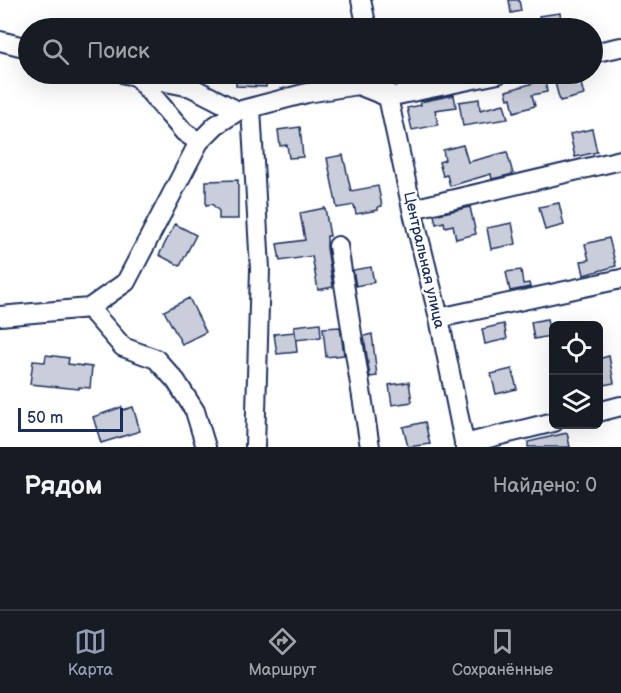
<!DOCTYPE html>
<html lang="ru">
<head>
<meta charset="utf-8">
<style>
  :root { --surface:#171b24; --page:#242831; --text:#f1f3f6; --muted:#9ea1a6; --line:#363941; --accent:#919bb2 }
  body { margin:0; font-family:"Balsamiq Sans",sans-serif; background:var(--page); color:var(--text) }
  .controls { position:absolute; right:18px; bottom:18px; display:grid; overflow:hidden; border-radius:9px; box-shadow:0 6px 24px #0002 }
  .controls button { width:54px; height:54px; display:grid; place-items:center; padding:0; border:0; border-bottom:2px solid var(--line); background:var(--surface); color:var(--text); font:30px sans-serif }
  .scale { position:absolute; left:18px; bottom:15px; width:105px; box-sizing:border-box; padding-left:6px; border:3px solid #1b2f5e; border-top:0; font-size:16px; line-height:21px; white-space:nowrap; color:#1b2f5e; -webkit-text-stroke:4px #fff; paint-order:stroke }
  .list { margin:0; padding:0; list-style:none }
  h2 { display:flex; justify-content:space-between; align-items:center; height:78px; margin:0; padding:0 24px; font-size:26px }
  h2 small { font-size:20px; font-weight:400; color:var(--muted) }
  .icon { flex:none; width:33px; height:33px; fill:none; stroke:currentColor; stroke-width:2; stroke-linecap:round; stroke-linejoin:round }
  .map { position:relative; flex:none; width:621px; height:447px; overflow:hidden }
  .search { position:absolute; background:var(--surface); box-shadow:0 6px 24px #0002; left:18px; right:18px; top:18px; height:66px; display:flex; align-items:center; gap:15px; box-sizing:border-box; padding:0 21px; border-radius:33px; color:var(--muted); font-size:22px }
  .sheet { height:162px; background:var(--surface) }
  nav { display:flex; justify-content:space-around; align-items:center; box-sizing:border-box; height:84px; border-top:2px solid var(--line); background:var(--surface); font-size:16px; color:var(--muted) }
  nav a { display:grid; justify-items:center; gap:3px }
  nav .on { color:var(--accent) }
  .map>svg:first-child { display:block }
  .building { fill:#caceda; stroke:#1b2f5e; stroke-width:1.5 }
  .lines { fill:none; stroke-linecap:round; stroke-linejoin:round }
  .minor-casing { stroke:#1b2f5e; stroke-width:22 }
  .minor { stroke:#fff; stroke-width:18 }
  .labels { text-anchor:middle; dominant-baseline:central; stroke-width:5; stroke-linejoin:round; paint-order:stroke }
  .street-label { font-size:15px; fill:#1b2f5e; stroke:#fff }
</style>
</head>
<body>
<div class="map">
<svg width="621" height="447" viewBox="0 0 621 447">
  <rect width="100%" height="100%" fill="#fff"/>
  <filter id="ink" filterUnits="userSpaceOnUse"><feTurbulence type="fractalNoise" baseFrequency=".0167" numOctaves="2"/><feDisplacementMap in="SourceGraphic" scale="12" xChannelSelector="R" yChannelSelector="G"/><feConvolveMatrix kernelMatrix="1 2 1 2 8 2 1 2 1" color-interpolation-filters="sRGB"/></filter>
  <g filter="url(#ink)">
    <path class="building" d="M509,0h10l2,11 -10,2z
      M560,13l2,15h-21l-2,-12z
      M236,74h30v13l-30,-1z
      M544,74l3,18 -15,3 3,11 -21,6 -3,-14 -3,1 -2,-8 28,-8 -1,-7z
      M579,76l5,19 -24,6 -5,-18z
      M454,95l2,12 -21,3 3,15 -26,5 -5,-22 14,-3 -1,-3z
      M479,99l1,11 24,-6 4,15 -45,7 -4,-24z
      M300,127l3,30 -14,1 -2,-13 -7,1 -2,-16z
      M592,129l5,23 -22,5 -5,-23z
      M463,145l5,17 39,-10 6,22 -21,5 -1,-5 -41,12 -3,-11 -4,1 -4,-14 6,-2 -2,-10z
      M343,155l8,36 27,-5 4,20 -4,1v3l-22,4 -2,-9 -17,3 -10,-50z
      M238,180v39h-19v-8l-7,-7 -6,1v-24z
      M559,203l5,22 -19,5 -6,-23z
      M470,207l6,27 -20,5 -3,-14 -8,2 -1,-5 -8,2 -2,-9z
      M325,208l5,28h-3v12l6,39 -15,3 -6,-34 -32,5 -3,-17 28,-4 -5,-27z
      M512,223l4,21 -25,5 -4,-21z
      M175,224l21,11 -16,31 -21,-11z
      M609,238l7,28 -32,9 -3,-14 8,-1 -4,-16z
      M371,267l3,15 -18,4 -3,-16z
      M521,270l2,14 6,-1 1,4 -20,4 -4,-19z
      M189,298l17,34 -24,12 -18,-33z
      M547,319l3,17 -16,3 -3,-17z
      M320,323l1,14 -25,3 -2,-14z
      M504,324l3,15 -22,5 -3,-15z
      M340,327l4,28 -18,2 -3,-29z
      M295,332l2,20 -20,2 -3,-20z
      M372,334l5,42 -7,1 -6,-41z
      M46,355l23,3 -1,6 24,3 -2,21 -11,-1v2l-49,-5 3,-23 12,1z
      M609,356l5,27 -16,3v-27z
      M512,369l5,20 -21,5 -5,-20z
      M409,382l3,20 -20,3 -3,-20z
      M122,407l1,3 10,-3 7,24 -39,12 -8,-26z
      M425,422l5,22 -22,3 -5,-20z
      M567,433l3,14h-42v-5z"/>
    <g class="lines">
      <defs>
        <path id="minor" d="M361,0l6,28
          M0,41l28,7
          M592,53l29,-6
          M125,74l66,13 47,24
          M380,74l8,23 24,112 27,109 26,129
          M136,76l48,56 15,10
          M251,108l9,161 -5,178
          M412,209l209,-49
          M338,246l32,201
          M89,308l37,-26 73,-140 17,-17 22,-14 69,-18 51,-8 30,12 110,-23
          M89,308l34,39 33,12 20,22 19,30 11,36
          M0,316l89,-8
          M439,318l182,-39
          M598,412l23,-6
          M464,444l90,-22"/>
      </defs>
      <use href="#minor" class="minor-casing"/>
      <use href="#minor" class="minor"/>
    </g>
  </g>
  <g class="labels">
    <g class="street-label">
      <text transform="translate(424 260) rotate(77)">Центральная улица</text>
    </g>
  </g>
</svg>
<div class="controls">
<button><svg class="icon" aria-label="locate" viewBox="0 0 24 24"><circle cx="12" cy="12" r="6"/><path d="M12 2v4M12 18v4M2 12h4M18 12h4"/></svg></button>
<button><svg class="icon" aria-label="layers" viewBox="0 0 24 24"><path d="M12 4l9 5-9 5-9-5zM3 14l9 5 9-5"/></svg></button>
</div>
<div class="scale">50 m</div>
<div class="search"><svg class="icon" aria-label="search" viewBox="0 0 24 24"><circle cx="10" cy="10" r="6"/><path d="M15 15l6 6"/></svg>Поиск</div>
</div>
<section class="sheet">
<h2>Рядом<small>Найдено: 0</small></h2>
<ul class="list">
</ul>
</section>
<nav>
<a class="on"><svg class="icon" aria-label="map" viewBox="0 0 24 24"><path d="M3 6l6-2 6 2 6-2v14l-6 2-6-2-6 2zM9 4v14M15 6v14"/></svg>Карта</a>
<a><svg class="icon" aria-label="directions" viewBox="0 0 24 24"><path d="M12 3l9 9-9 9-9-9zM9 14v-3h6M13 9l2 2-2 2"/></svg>Маршрут</a>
<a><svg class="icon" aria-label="saved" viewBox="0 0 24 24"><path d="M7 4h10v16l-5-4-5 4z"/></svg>Сохранённые</a>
</nav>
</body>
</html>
